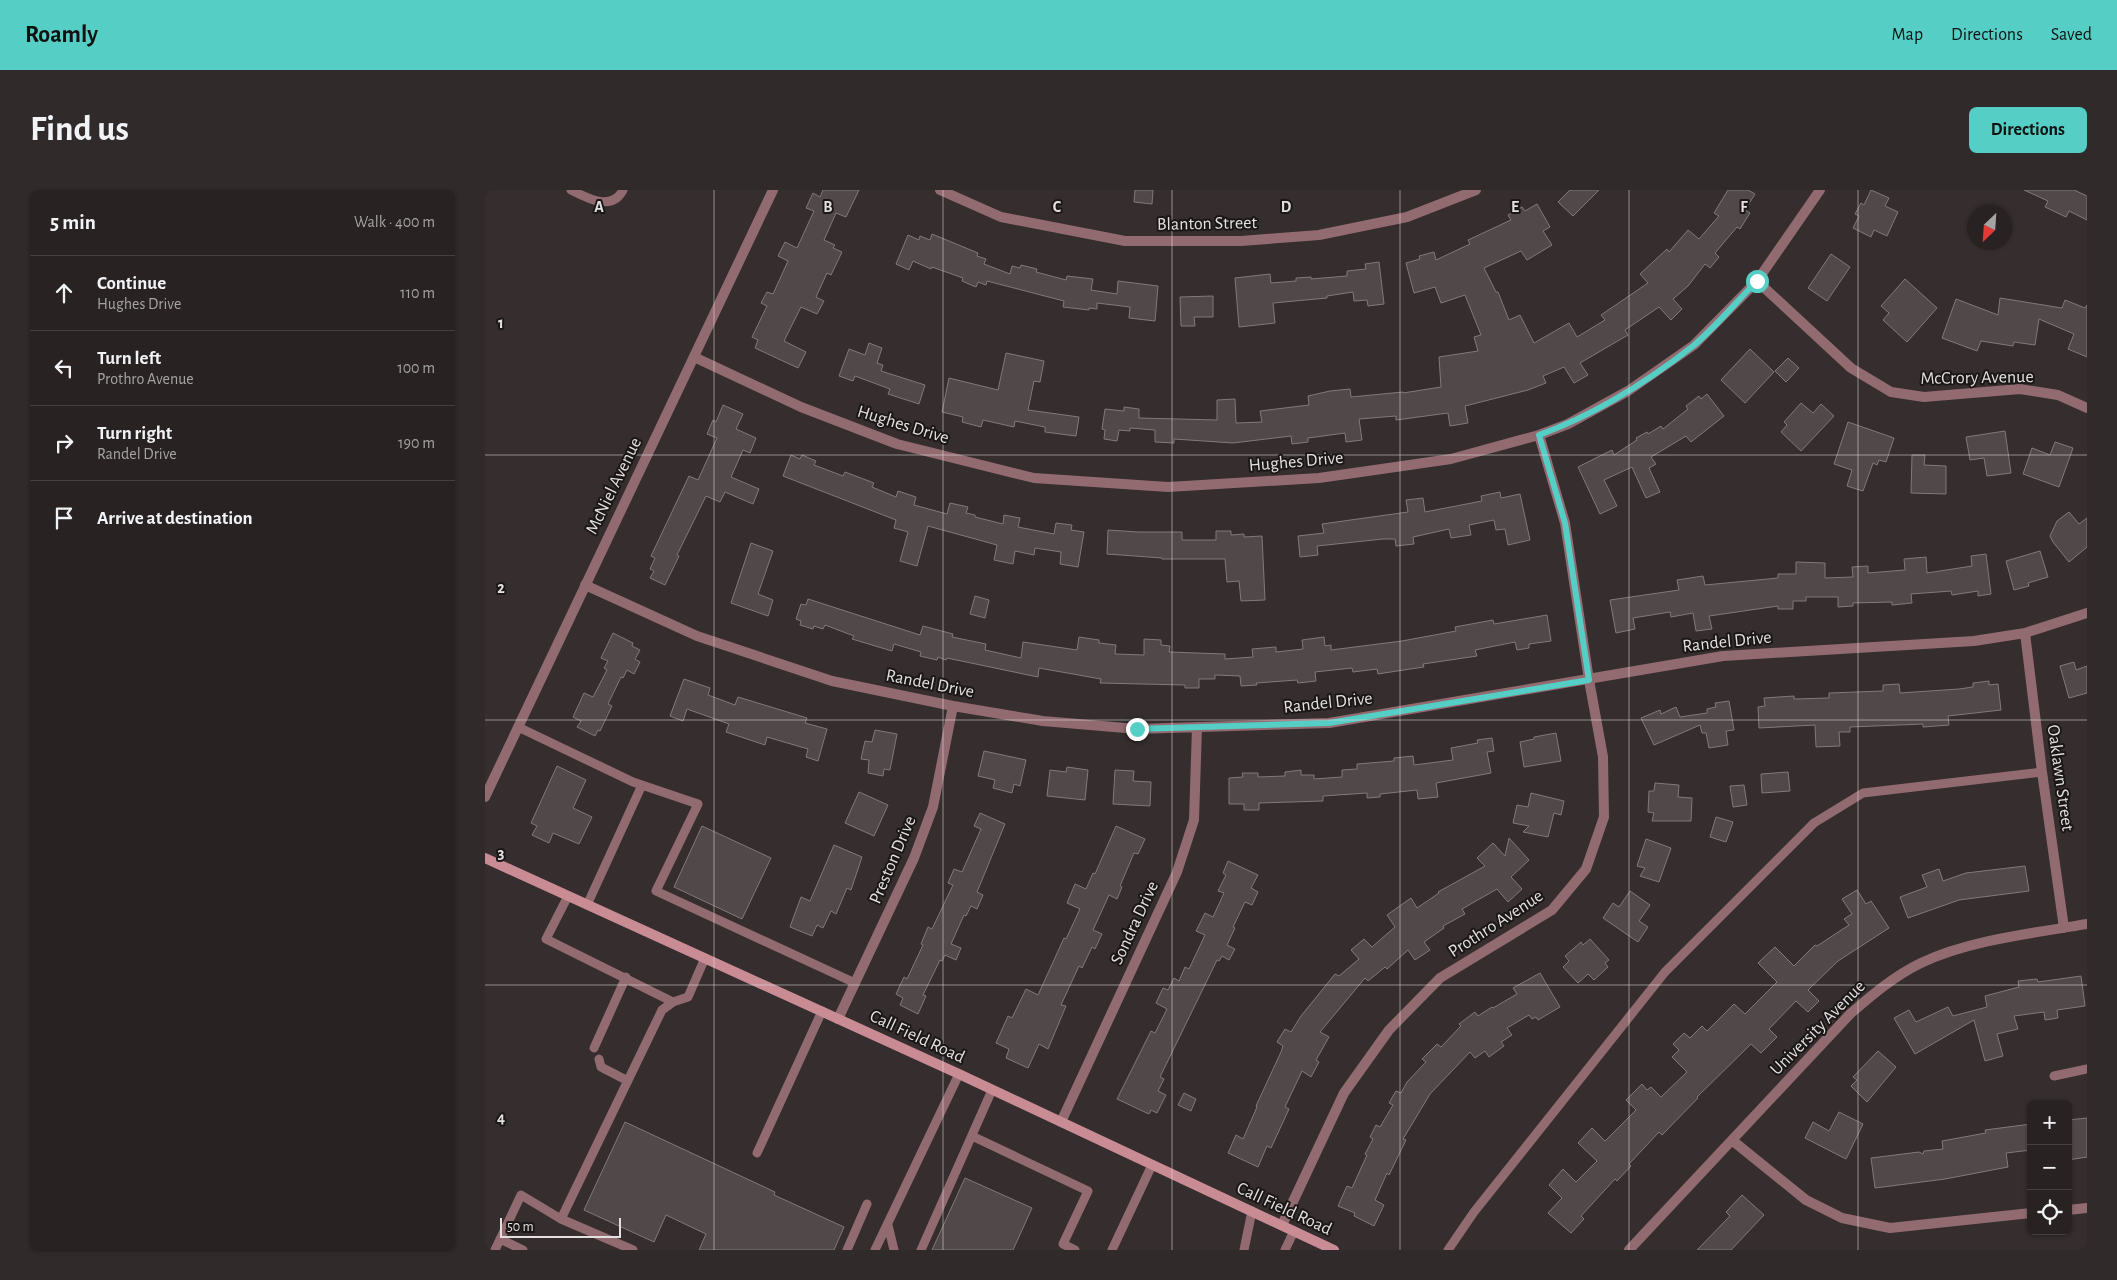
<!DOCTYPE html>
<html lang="en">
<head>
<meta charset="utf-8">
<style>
  :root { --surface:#282222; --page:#302a2a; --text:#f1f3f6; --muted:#a5a4a5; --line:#443f40; --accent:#55cec6 }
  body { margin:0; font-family:"Alegreya Sans",sans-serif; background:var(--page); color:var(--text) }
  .controls { position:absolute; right:15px; bottom:15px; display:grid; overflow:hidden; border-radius:8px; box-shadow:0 1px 4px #0004 }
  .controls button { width:45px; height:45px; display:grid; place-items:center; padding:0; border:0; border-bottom:1px solid var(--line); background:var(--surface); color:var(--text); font:25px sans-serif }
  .compass { position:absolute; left:1482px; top:15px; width:45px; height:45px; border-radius:50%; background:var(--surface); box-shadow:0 1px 4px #0004; rotate:205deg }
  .scale { position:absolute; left:15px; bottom:12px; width:121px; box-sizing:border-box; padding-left:5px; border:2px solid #e4dfe0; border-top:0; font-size:14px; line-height:18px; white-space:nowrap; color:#e4dfe0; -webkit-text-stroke:4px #1a1717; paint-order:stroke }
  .stop { position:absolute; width:15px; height:15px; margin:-11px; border:4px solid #55cec6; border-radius:50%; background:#fff }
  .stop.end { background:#55cec6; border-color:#fff; box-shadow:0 1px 5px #0008 }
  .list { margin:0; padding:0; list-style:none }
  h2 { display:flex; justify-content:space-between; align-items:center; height:65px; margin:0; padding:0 20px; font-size:21px }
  h2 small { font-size:16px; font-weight:400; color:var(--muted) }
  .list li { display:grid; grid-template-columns:32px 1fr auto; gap:15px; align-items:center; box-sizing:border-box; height:75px; padding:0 20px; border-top:1px solid var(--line) }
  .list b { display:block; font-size:19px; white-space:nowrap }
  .list p { margin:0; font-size:16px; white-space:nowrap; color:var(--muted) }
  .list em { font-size:16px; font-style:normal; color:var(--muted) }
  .icon { flex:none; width:28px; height:28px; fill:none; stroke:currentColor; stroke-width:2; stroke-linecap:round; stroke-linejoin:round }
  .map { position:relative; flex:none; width:1602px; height:1060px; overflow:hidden; border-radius:8px }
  header { display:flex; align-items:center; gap:30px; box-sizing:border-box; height:70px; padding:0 25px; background:var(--accent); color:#111 }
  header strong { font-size:24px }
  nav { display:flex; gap:28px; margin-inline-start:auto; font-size:18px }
  .intro { display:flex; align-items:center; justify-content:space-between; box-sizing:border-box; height:120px; padding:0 30px }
  h1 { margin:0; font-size:35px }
  .button { padding:12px 22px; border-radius:8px; background:var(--accent); color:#111; font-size:18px; font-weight:700 }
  main { display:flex; gap:30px; padding:0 30px }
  aside { flex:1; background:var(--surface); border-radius:8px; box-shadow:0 1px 4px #0004 }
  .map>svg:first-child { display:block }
  .building { fill:#504849; stroke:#82797a }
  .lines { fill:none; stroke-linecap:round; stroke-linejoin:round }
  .service { stroke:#926b71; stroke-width:9 }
  .minor { stroke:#926b71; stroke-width:10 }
  .tertiary { stroke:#926b71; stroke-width:10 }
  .secondary { stroke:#c98c95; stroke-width:10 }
  .route { stroke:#55cec6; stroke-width:6 }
  .grid { fill:none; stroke:#e4dfe0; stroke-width:1; stroke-opacity:0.55 }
  .labels { text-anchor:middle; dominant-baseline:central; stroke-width:4; stroke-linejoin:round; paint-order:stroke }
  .street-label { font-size:18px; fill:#e4dfe0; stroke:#1a1717 }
  .grid-label { font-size:16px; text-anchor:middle; font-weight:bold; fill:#e4dfe0; stroke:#1a1717; stroke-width:4; stroke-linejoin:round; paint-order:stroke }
</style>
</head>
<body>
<header>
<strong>Roamly</strong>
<nav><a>Map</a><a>Directions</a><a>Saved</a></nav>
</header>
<div class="intro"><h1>Find us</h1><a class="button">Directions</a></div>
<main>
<aside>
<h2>5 min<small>Walk · 400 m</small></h2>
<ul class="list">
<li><svg class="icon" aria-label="ahead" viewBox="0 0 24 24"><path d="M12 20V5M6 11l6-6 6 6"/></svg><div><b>Continue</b><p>Hughes Drive</p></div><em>110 m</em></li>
<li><svg class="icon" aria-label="left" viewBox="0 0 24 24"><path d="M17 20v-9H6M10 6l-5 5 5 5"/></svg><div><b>Turn left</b><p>Prothro Avenue</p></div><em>100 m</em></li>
<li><svg class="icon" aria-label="right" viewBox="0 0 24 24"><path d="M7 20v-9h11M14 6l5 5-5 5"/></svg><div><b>Turn right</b><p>Randel Drive</p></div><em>190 m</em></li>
<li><svg class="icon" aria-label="arrive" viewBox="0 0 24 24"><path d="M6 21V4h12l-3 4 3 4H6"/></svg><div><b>Arrive at destination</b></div></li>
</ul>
</aside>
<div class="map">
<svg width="1602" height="1060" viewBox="0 0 1602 1060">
  <rect width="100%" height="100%" fill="#352d2e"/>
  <path class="building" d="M338,0h36l-13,27 -10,-4 -12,27 11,5 -2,3 9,4 -11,23 -4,-2 -11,24 8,4 -7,13 -16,-7 -17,34 22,11 -8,16 -43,-20 3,-8 -6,-3 15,-31 -6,-3 6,-11 6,2 15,-33 -10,-5 7,-14 12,6 17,-37 -8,-3 7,-15 7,4z
    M650,0h18l-1,14 -18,-2z
    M1085,0h29l-26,26 -15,-14z
    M1243,0h20l7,4 -10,16 5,3 -10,16 -3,-2 -22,26 4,4 -9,11 -5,-4 -17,22 -15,13 9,10 -11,11 -12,-13 -34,23 3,5 -48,28 8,12 -14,8 -10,-16 -21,9 3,7 -18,7 -63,16 3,17 -18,3 -2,-13 -52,7v-4l-37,3 3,21 -16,2 -1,-9 -37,5v4l-16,2 -1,-8 -58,7 -59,-4v4l-19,-1v-12l-25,-2v3l-11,-1 -2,11 -13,-2 1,-9 -3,-1 3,-20 19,2v-4l15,2v9l78,2v-20l18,-1 1,24 26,-1 -2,-11 49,-6 -1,-9 22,-5 20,-2 1,8 52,-5v1l38,-6 -2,-30 39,-6 -4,-14 7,-2 -16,-40 -24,8 -6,-16 -21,6 -8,-30 14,-4 -1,-3 15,-4 2,8 34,-16 -2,-4 43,-20 -3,-5 14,-8 3,4 12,-7 13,23 -7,4 9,14 -25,15 -6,-9 -37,17 12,24h2l11,28 11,-5 14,28 35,-20 8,14 28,-17 -4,-5 47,-32 -8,-9 27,-25 2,3 19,-22 11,9 20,-23 -5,-3z
    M1386,0l18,8 -4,8 13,6 -11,24 -13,-6 -3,7 -18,-9 6,-12 -4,-2 6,-11 3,2z
    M1539,0h50l13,6v24l-18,-9 -3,6 -21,-10 3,-6z
    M447,44l46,19 -1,3 9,3 -2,5 26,10 2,-8 8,2 1,-3 16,4 -1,3 30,8 1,-4 26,3 -2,11 26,4 1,-13 40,5 -3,35 -26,-3 1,-11 -33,-4v6l-8,-1v2l-26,-3 1,-6 -77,-20 -1,4 -8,-3 -2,5 -14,-6 1,-3 -31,-11 -1,2 -18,-8 -4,9 -13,-6 12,-29 11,5 1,-4 10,4z
    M1346,64l19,13 -23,34 -19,-13z
    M894,72l5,42 -16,2 -1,-6 -13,1 -1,-9 -26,4v2l-54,5 2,20 -36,4 -4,-49 35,-4 1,9 25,-2v-3l15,-1v2l36,-3v-5l19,-2 -1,-5z
    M1420,89l32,29 -30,34 -24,-22 6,-7 -8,-7z
    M728,106v21h-19l1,9h-14l-1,-29z
    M1515,108l62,10 3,-8 20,8 2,-3v52l-19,-8 6,-15 -35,-15 -4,26 -21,-3 -1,4 -32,-5 -4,10 -35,-13 14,-39 42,16z
    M384,153l13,5 -5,15 6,2 -2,6 44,14 -6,19 -31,-10 2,-5 -35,-13 -2,5 -14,-5 10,-27 16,6z
    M1265,159l24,23 -29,31 -24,-23z
    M521,163l38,8 -4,21 -6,-1 -6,29 51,7 -3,19 -31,-4v-5l-30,-6 -1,6 -31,-7 -2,7 -19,-5 1,-5 -21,-5 7,-34 49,12z
    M1303,168l11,10 -13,14 -11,-11z
    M1222,204l17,22 -33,26 -5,-6 -35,21 5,7 -7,4 11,24 -14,6 -14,-31 -28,13 13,26 -17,8 -22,-47 34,-17 2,5 23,-15 -1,-2 11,-6 1,2 13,-8 2,3 25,-20 -2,-3 13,-10 2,3z
    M1316,213l12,10 8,-9 13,12 -33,35 -20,-19 6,-7 -3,-3z
    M238,215l20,9 -7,15 20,9 -6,15 -7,-3 -12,27 28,12 -6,15 -28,-12 -5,10 -14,-6 -29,59 2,1 -14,29 -15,-7 4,-7 -4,-2 5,-11 -4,-2 38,-80 9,4 19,-42 -10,-4 6,-14 3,2z
    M1363,232l46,16 -8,24 -7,-2 -2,5 -4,-2 -10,28 -16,-5 5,-16 -18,-6z
    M1520,241l6,42 -24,3 -3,-18 -14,2 -4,-23z
    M1570,252l18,6 -14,39 -36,-13 9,-26 18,7z
    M306,265l9,4 2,-4 14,6 -2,4 29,11 2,-4 29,11 -2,4 24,10 2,-6 18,6 -2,8 33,9 3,-11 18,4 -2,6 9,2v2l28,7 1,-9 16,3 -2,9 36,7 2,-11 16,2 -1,5 13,2 -6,35 -18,-3 1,-12 -26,-4 -1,7 -19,-4 -2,13 -19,-4 3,-15 -69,-19 -11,40 -17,-5 8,-29 -14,-4 2,-8 -113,-44z
    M1427,265h13l-1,10 22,1v28l-35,-1z
    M1015,302l1,6 19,-4 10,46 -22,5 -3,-16 -9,1 -2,-10 -25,5 2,10 -20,3 -2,-9 -36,8 1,7 -18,2 -1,-7h-12l-66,7 1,9 -18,2 -2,-21 26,-3 -2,-9 86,-12 -2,-12 17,-2 2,14 57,-11 -1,-5z
    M1584,322l10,12 8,-6v29l-18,15 -16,-20 -3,-6 7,-15z
    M623,340l30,2h44v8h34v-9h15v4l13,-1v3l18,-1 3,64 -24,1 -2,-20 -12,1 -2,-23h-63v-1l-55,-4z
    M266,353l22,8 -15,43 15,6 -5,16 -37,-13z
    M1555,361l8,26 -20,6 1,3 -15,4 -8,-29z
    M1501,364l5,40 -13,2v-5l-26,4 -1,-4 -40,3 1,9 -20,2v-3l-39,1v3l-15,1v-10h-32v4h-13v8h-15v-3l-69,10 3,13 -16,2 -3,-18 -22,4 -1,-5 -37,6 2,11 -19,4 -6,-33 69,-10 -2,-10 26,-4 2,9 73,-7v-4h18v-12l29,1v15l28,-1 -1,-10 16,-1v7l37,-3 -1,-11 22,-2 1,16 45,-7 -1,-10z
    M490,406l14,4 -4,18 -15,-4z
    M323,409l112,36 3,-9 30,8 -1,3 34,7 -1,6 36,8 2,-16 54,8 2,-13 20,3v3l17,2 -1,9 29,1v-16l17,1v5l9,1 -1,6 56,2v5l28,-2 -1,-8 24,-2v5l27,-3 -1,-9 22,-3 1,9 6,-1v5l71,-9 54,-10 -1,-4 38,-7 1,4 53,-9 4,26 -22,3v4l-12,2 -2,-8 -40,8 2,6 -54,8 1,3 -27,4 -19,3 -1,-5 -24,3 -1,-4 -37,4 1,9 -18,2 -1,-3 -41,3 1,2 -16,1 -1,-10 -25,-1v4h-16v9h-14v-3l-85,-2 1,-4 -62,-11 -1,9 -91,-19 -1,2 -8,-3 -1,3 -17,-4 1,-4 -27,-8 -2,7 -40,-12 2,-3 -29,-11 -2,4 -9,-3 -1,3 -13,-4 1,-4 -5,-2 5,-15 5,1z
    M128,443l20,10 -1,3 8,4 -5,9 5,3 -6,12 -7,-4 -4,8 -2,-1 -13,27 4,2 -12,25 -2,-1 -3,6 -18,-9 4,-6 -8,-4 11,-24 9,4 14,-27 -3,-2 4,-7 -7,-3z
    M1589,472l2,8 11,-4v27l-18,5 -9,-32z
    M199,489l26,9 -2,7 27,10 3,-8 69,21 -2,5 22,6 -9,32 -12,-4 2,-8 -41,-12 -2,8 -39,-13 3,-8 -42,-15 -4,12 -13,-5z
    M1504,491v4l9,-1 3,26 -53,6 1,9 -26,2v-3l-73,3v5h-11l1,14 -24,1 -1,-22 -56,3 -1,-21 7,-1 -1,-8 30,-2v3l35,-1v-5l54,-2v-6l16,-1 1,9 59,-4 14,-2v-4z
    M1244,511l5,29 -8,1 2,14 -19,3 -3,-15h-4l-2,-8 -46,20 -13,-27 19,-8 1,4 15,-7 4,10 27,-4v-4l9,-2 -1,-4z
    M390,540l22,4 -7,36 -6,-1 -1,7 -15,-3 1,-13 -8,-1 4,-18 7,1z
    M1071,543l5,28 -37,6 -4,-25 14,-3v-2z
    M1007,548l2,13 -7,1 4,21 -55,10 2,14 -20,2 -1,-9 -37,4v3l-13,1v-5l-44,3v5l-64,2v7h-15v-6h-15v-26l14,-1 -1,-4h16v4l27,-1v-4l16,-2v5h13v4l28,-2v-7l15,-1v-5l37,-3v-3l19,-2 1,9 39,-5 -2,-12 27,-5 -1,-3z
    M499,561l42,9 -6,26 -6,-2 -2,9 -19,-5 2,-8 -17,-4z
    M72,576l29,14 -13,28 19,9 -13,27 -26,-11 -4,10 -17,-8 5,-9 -6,-3z
    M582,577l21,3 -3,30 -38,-4 3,-26 16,2z
    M630,580l19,1 -1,10 18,1 -1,24 -37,-2z
    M1303,582l2,19 -28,2 -1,-19z
    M1170,593l24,2 -1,12 14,1 -1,23h-39l2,-8 -6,-1 1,-21h5z
    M1259,595l3,20 -14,2 -3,-21z
    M374,602l29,13 -14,31 -29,-13z
    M1046,603l33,8 -3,14 -7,-2 -6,24 -25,-5 6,-6 -16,-3 4,-18 11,2z
    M495,623l25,11 -28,68 6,3 -6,14 -6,-3 -5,10 -2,-1 -13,29 10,4 -5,12 -11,-5 -3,6 -2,-1 -17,35 3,1 -8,18 -18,-9 3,-7 -7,-4 8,-17 3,2 16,-34 -2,-1 7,-17 4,2 21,-44 -5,-2 6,-14 8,3 19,-43 -7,-3z
    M1231,627l17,5 -7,20 -16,-5z
    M217,636l69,32 -29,61 -68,-32z
    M631,636l29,13 -7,15 -4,-1 -14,33 2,1 -5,12 -8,-4 -16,35 9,4 -7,15 -3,-2 -10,21 -3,-2 -18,39 5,1 -18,43 -9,-5 -11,24 -22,-10 3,-9 -13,-6 12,-27 4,2 14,-29 12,6 26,-57 2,1 14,-30 -13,-6 8,-19 11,5 7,-16 2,1z
    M1024,648l20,22 -18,17 11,12 -14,13 -11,-13 -35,20 3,5 -22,12 1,2 -20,14 6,8 -15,10 -7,-10 -21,19 -2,-2 -17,14 -3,-3 -45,54 9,5 -13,23 3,2 -8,15 -9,-6 -17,36 4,2 -18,39 -4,-2 -9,21 -30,-14 8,-18 7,4 14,-32 -1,-1 25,-54 2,-6 -6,-4 8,-13 6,3 10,-16 34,-42 4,2 20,-17 -8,-9 13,-11 8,8 23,-20 -8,-12 24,-17 6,10 22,-15 -1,-1 47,-26 -8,-8 16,-15 12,13z
    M1161,649l25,9 -12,34 -19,-6 5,-8 -8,-2z
    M349,655l28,12 -11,33 -4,-2 -11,26 -5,-3 -8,17 -6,-3 -5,11 -22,-9 11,-30 9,4z
    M743,671l30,14 -7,13 7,4 -6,13 -7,-3 -12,25 2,1 -8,17 8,4 -6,11 -7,-4 -3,5 -2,-1 -57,117 4,2 -6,12 8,4 -9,18 -6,-3 -2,4 -32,-15 34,-68 4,2 12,-24 -11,-6 7,-15 5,2 6,-12 5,3 6,-14 4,2 16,-34 -9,-4 9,-18 8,4 11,-24 -6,-2 8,-16 -3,-2z
    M1540,676l4,25 -70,9 -51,18 -8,-21 27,-10 -5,-12 17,-6 4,12 23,-8z
    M1372,700l9,14 5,-3 18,27 -51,33 -30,29 11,11 -11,11 -12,-11 -27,28 8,8 -16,16 -10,-9 -54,53 1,1 -36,37 -3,-3 -30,32 2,2 -14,15 -2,-2 -34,37 3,3 -13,14 -23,-20 14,-15 -13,-13 14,-16 13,13 21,-21 -19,-18 14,-15 13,13 31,-31 -10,-10 16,-16 5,6 4,-3 10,10 26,-25 -15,-15 7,-7 -6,-6 11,-11 6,5 12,-12 5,5 27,-27 11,10 32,-32 -19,-19 17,-16 19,19 21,-21 2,1 32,-21 -5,-6 8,-5 -10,-15z
    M1145,701l20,14 -11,16 9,6 -10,15 -35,-24 10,-15 6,4z
    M1105,749l19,21 -4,3 3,4 -14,13 -6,-6 -10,9 -15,-16 6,-6 -4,-5 16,-14 2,3z
    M1055,783l20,34 -22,13 -2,-3 -4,2 -3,-4 -22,13 5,7 -11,7 3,4 -15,11 -4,-6 -10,7 -5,-6 -40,42 -27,45 3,1 -17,35 -2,-2 -12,27 9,5 -10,21 -20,-10 1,-3 -17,-7 9,-20 5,2 15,-33 -2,-1 8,-15 -3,-2 6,-12 4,2 13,-22 -4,-2 7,-12 5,2 6,-11 19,-20 -4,-3 15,-15 4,3 20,-21 -2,-2 16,-12 3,4 14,-9 1,1 24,-14 -4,-6z
    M1596,786l4,30 -28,4 1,8 -13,2 -1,-8 -30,4 4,13 -21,5 6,22 -18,5 -11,-41 -59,34 -21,-36 15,-8 7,12 32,-15 5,9 34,-9 -2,-11 34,-9 -1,-6 19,-2 1,3z
    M1393,861l18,16 -29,35 -16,-16 6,-6 -4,-3z
    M699,903l12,6 -5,12 -13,-6z
    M1354,922l24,12 -17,35 -41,-21 8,-16 16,9z
    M1602,928v39l-19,3v-40z
    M140,932l150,70 -1,3 70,32 -10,23h-135l7,-16 -40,-19 -12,27 -70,-32z
    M1546,934v26l-25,3 2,14 -63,12 -70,9 -4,-30 48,-6 4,2 1,-3 19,-2 -1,-8 44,-8 -1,-3z
    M480,988l67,30 -19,42h-81z
    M1257,1005l22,20 -33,35h-34l33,-34 -4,-4z"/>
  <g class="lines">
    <path class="service" d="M86,0c16,8 41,22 52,0
      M33,537l115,55 65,22 -42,87 199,92
      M83,706l-22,43 127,63
      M102,715l55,-120
      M109,858l32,-71
      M114,869l2,8 27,14
      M1569,886l33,-7
      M487,946l116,55 -25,53 12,6
      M272,963l65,-142
      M76,1029l72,31
      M403,1035l6,25
      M15,1049l23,11
      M10,1060l26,-55 40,24 101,-209 11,-8 15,-5 17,-39
      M362,1060l20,-46
      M390,1060l84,-176
      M436,1060l71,-160
      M627,1060l40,-85
      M759,1060l8,-39
      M800,1060l9,-19
      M963,1060l26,-38 191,-240 149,-149 49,-30 179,-21"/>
    <path class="minor" d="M455,0l61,27 124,24h116l78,-6 88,-18 69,-27
      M1272,91l94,87 40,24 33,5 96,-8 38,6 29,13
      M209,167l107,50 96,37 137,34 134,9 151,-9 132,-19 88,-24 29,-11 60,-33 66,-46 63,-64 63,-91
      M100,395l112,51 135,45 121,25 90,15 94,8 192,-6 394,-67 251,-15 51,-8 62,-20
      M1540,443l17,139 22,156
      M353,829l76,-161 19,-51 20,-101
      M576,932l116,-250 17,-52 3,-93
      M1248,951l73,59 36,18 48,10 141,-15
      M1583,1020l19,-2
      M797,1035l62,-132 45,-63 51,-52 112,-68 34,-41 18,-52 -1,-60 -14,-77 -24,-157 -26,-88
      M1144,1060l221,-236c22,-19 44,-38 71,-51 48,-23 113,-30 166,-39"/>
    <path class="tertiary" d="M0,607l288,-607"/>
    <path class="secondary" d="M0,668l474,216 375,176"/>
  </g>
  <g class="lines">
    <path class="route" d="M652,539l192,-6 260,-43 -24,-157 -26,-88c55,-20 108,-53 154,-89 23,-19 43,-44 64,-65"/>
  </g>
  <path class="grid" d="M229,0v1060M458,0v1060M687,0v1060M915,0v1060M1144,0v1060M1373,0v1060M0,265h1602M0,530h1602M0,795h1602"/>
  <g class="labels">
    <g class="street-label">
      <text transform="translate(722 34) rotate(-1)">Blanton Street</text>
      <text transform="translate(1492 188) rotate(-1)">McCrory Avenue</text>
      <text transform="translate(418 235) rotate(17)">Hughes Drive</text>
      <text transform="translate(811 272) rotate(-5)">Hughes Drive</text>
      <text transform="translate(129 296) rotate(-64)">McNiel Avenue</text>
      <text transform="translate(1242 452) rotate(-6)">Randel Drive</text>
      <text transform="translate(445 494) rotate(11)">Randel Drive</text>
      <text transform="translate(843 513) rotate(-6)">Randel Drive</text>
      <text transform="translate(1575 588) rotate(82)">Oaklawn Street</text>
      <text transform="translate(408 670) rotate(-67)">Preston Drive</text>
      <text transform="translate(650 733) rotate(-65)">Sondra Drive</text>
      <text transform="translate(1011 734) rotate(-33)">Prothro Avenue</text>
      <text transform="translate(1333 838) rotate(-45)">University Avenue</text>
      <text transform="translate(432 847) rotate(25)">Call Field Road</text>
      <text transform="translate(799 1019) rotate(25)">Call Field Road</text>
    </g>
  </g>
  <g class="grid-label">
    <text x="114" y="22">A</text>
    <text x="343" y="22">B</text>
    <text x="572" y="22">C</text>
    <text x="801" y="22">D</text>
    <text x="1030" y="22">E</text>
    <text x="1259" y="22">F</text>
    <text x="16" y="138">1</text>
    <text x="16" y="403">2</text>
    <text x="16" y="668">3</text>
    <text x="16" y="933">4</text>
  </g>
</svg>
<div class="controls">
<button>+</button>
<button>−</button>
<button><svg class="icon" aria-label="locate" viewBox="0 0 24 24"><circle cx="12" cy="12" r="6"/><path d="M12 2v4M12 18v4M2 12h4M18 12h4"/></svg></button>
</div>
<svg class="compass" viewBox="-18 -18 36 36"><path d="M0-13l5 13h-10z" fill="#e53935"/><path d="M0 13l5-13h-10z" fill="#a5a4a5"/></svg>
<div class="scale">50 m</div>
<div class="stop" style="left:1272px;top:91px"></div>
<div class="stop end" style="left:652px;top:539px"></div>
</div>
</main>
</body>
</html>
